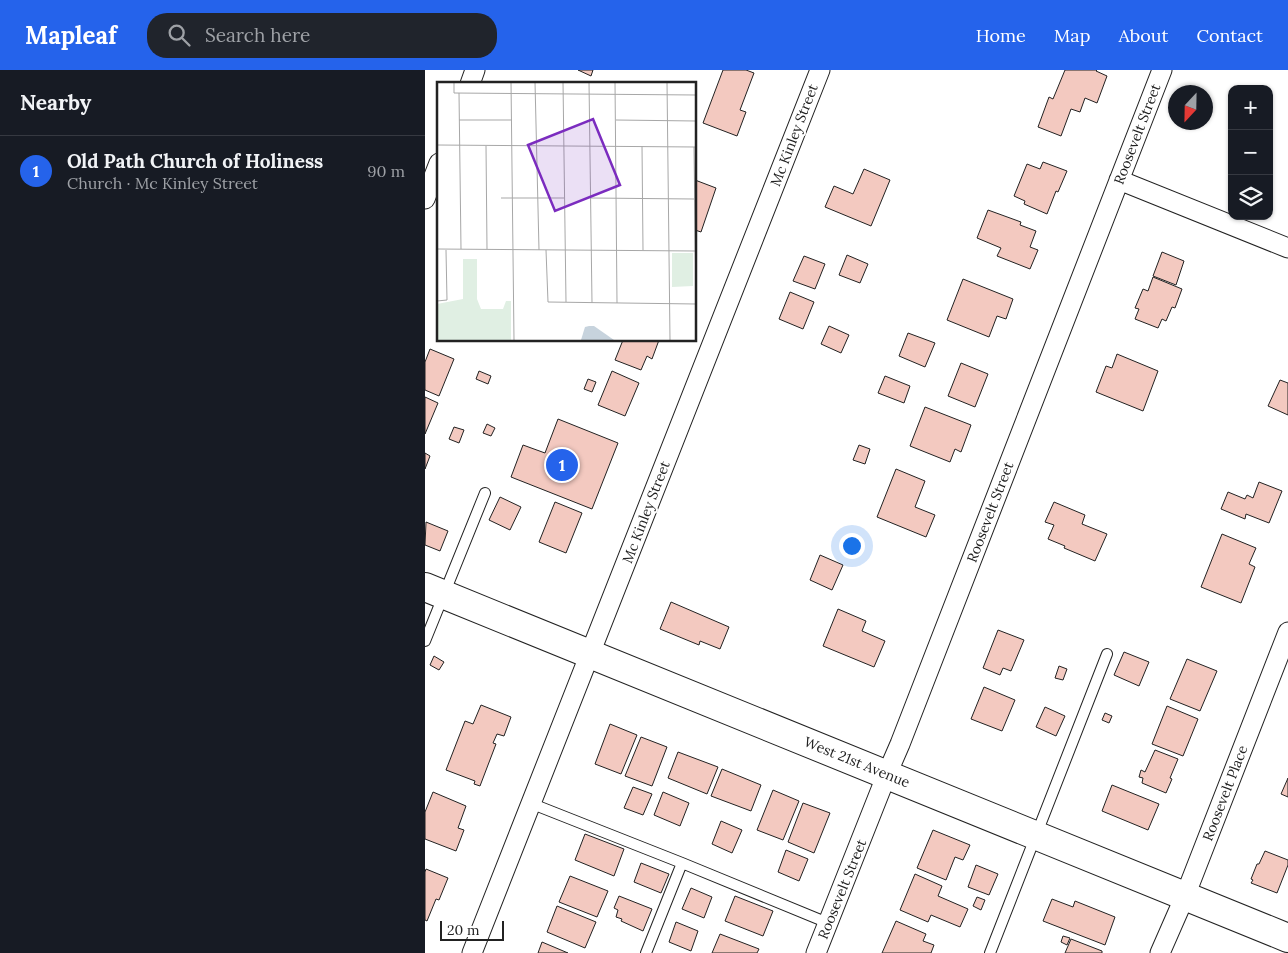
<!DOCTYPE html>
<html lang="en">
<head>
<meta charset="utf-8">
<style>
  :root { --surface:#171b24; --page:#20242c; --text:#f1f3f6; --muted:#9ea1a6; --line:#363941; --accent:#2563eb }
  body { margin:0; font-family:Lora,serif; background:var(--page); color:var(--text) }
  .controls { position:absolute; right:15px; top:15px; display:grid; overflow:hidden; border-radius:10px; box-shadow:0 1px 4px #0004 }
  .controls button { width:45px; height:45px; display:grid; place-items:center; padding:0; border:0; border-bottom:1px solid var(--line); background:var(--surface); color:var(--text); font:25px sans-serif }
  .compass { position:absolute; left:743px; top:15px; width:45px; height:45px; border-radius:50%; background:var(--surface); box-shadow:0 1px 4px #0004; rotate:202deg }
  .scale { position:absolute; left:15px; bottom:12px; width:64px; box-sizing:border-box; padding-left:5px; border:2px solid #222; border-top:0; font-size:14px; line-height:18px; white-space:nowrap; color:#222; -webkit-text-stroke:4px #fff; paint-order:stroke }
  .you { position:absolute; left:426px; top:475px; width:18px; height:18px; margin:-12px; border:4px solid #fff; border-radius:50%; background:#1a73e8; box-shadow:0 0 0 8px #1a73e833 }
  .badge { display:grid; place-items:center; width:32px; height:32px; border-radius:50%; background:var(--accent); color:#fff; font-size:16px; font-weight:700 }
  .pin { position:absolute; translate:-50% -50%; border:2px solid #fff; box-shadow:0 1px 5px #0006 }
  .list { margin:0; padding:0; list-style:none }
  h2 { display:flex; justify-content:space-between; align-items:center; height:65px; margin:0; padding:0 20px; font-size:21px }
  h2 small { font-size:16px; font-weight:400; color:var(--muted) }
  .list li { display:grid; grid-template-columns:32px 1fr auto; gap:15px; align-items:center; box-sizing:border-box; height:70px; padding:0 20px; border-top:1px solid var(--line) }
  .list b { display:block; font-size:19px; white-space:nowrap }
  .list p { margin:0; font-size:16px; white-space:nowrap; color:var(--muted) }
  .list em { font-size:16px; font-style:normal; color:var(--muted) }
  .icon { flex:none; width:28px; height:28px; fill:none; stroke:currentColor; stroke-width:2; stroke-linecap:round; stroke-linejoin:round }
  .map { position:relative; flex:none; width:863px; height:883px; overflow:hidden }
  header { display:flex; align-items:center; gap:30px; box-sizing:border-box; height:70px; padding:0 25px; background:var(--accent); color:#fff }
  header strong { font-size:24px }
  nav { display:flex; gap:28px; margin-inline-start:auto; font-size:18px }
  .search { width:350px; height:45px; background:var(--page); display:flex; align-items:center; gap:12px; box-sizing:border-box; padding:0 18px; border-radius:20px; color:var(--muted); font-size:19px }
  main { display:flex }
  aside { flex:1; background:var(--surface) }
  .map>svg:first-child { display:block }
  .building { fill:#f3c9c0; stroke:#222 }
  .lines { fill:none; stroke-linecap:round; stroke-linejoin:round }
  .lane-casing { stroke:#222; stroke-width:12 }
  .street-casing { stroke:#222; stroke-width:21 }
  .secondary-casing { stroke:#222; stroke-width:30 }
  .lane { stroke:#fff; stroke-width:10 }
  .street { stroke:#fff; stroke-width:19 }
  .secondary { stroke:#fff; stroke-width:28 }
  .labels { text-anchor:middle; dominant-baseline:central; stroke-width:4; stroke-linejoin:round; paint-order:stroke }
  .street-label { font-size:14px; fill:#222; stroke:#fff }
  .inset-road { fill:none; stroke:#a7a7a7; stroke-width:1 }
  .view { fill:#7b2cbf; fill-opacity:0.15; stroke:#7b2cbf; stroke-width:2.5 }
  .inset-edge { fill:none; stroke:#222; stroke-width:2.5 }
</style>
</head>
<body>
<header>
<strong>Mapleaf</strong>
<div class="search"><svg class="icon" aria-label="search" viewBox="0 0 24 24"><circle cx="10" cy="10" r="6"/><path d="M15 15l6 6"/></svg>Search here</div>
<nav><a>Home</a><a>Map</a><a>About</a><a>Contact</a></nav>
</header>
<main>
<aside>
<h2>Nearby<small></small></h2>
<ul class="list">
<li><span class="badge">1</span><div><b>Old Path Church of Holiness</b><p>Church · Mc Kinley Street</p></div><em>90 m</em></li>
</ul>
</aside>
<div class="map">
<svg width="863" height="883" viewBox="0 0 863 883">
  <rect width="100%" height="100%" fill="#fff"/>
  <path class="building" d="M153,0h15l-2,6z
    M298,0h23l8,3 -14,37 6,2 -9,24 -34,-13z
    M640,0h32l-1,1 11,5 -10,27 -12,-5 -5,14 -9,-3 -10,27 -23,-9 11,-30 4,2z
    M618,92l24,9 -9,21 -2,-1 -9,23 -23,-10 1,-3 -11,-5 13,-32 13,5z
    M439,99l26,11 -19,46 -46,-19 9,-21 19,8z
    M270,110l21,8 -15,44 -6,-2z
    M563,140l33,12 -1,3 16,6 -6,16 8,3 -8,19 -33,-13 4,-8 -24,-10z
    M737,182l22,9 -8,24 -23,-9z
    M422,185l21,9 -8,19 -21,-8z
    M379,186l21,8 -10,25 -22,-8z
    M728,207l29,12 -7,19 -3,-1 -6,14 -4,-2 -4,9 -23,-9 4,-10 -4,-1 8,-19 5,2z
    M538,209l50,20 -7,20 -9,-3 -8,21 -42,-17z
    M365,222l24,10 -11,27 -24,-10z
    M404,256l20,9 -8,18 -20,-9z
    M483,263l27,10 -10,24 -26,-11z
    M198,270h36l-7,19 -5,-3 -6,14 -26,-10z
    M5,279l24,10 -15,37 -14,-6v-28z
    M692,284l41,17 -15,40 -47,-19 10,-26 6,2z
    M536,293l27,11 -13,33 -27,-11z
    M54,301l12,5 -3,8 -12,-5z
    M187,301l27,12 -14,33 -27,-11z
    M460,306l25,10 -6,17 -26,-10z
    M163,309l8,3 -4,10 -8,-3z
    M855,310l8,3v32l-20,-9z
    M0,327l13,6 -13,31z
    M500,337l46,18 -10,27 -6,-3 -5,13 -40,-16z
    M133,349l60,24 -26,66 -81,-32 12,-32 22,8z
    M62,354l8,4 -4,8 -8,-3z
    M29,357l10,3 -5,13 -10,-4z
    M434,375l11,4 -5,15 -12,-4z
    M0,383l5,3 -5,13z
    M471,399l29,12 -10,26 20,8 -9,22 -49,-20z
    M834,412l23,9 -13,32 -23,-9 -1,5 -24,-10 7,-17 17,7 2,-4 6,3z
    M75,427l21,10 -11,23 -21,-10z
    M130,432l27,11 -16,40 -27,-11z
    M629,432l31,13 -3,9 25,10 -12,27 -31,-13 1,-2 -17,-7 6,-14 -9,-3z
    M1,452l22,9 -8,20 -15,-6z
    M797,464l34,14 -7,16 6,3 -14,36 -40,-16z
    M395,485l23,10 -11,25 -22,-10z
    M246,532l58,25 -9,22 -20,-8 -1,4 -39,-16z
    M413,539l28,12 -4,10 23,10 -11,26 -51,-21z
    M573,560l26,10 -13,31 -8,-3 -3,7 -17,-7z
    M699,582l25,10 -10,24 -25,-11z
    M9,586l10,6 -5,8 -9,-5z
    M762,589l30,12 -17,40 -30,-12z
    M634,596l8,3 -4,11 -8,-2z
    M559,617l31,13 -13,31 -31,-12z
    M56,635l30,12 -7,19 -7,-2 -4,9 3,1 -16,42 -6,-2 1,-3 -29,-11 19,-49 8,3z
    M742,636l31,13 -15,37 -31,-12z
    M620,637l20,9 -9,20 -20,-9z
    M680,643l7,3 -3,7 -7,-3z
    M185,654l27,11 -16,39 -26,-10z
    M216,667l26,10 -15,39 -27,-10z
    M730,680l23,9 -8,19 2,1 -6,14 -24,-10 1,-5 -4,-1 2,-7 4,2z
    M253,682l40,15 -11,27 -39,-16z
    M297,699l39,16 -10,26 -40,-15z
    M863,708v19l-7,-3z
    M687,715l47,19 -11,26 -46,-19z
    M208,717l19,7 -9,21 -19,-7z
    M348,720l26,11 -16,39 -26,-10z
    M8,722l33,14 -8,22 6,2 -8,21 -31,-12v-27z
    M238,722l26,11 -9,23 -26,-11z
    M378,733l27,10 -16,40 -26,-11z
    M296,751l21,9 -10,23 -20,-9z
    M508,760l37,15 -7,15 -8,-3 -9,23 -29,-12z
    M160,764l39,15 -10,27 -39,-16z
    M361,780l22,9 -9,22 -21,-9z
    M840,781l23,9v5l-11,28 -26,-10 2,-3 -2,-1 6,-15h2z
    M216,793l28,11 -8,19 -27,-11z
    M551,795l22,9 -9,21 -21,-8z
    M1,799l22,9 -9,22 -3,-1 -9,22 -2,-1v-48z
    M490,804l27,12 -4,10 30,13 -8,18 -29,-12 -3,7 -28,-12z
    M145,806l38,15 -11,26 -38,-15z
    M266,818l21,9 -8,21 -22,-9z
    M194,826l33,13 -9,22 -22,-10 1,-2 -6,-2 2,-7 -4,-2z
    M310,826l38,15 -10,25 -38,-15z
    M552,827l8,3 -4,10 -8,-4z
    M627,829l21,8 2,-6 40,16 -10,28 -62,-24z
    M132,836l39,16 -11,26 -38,-16z
    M471,851l30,13 -3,7 11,4 -3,8h-49z
    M251,852l22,9 -7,20 -22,-9z
    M295,864l39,15 -2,4h-45z
    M638,866l7,2 -3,7 -6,-3z
    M646,869l31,12v2h-37z
    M117,872l26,11h-30z"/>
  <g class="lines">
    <defs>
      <path id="lane" d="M0,571l60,-148
        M105,733l152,60 146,60
        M221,883l36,-90
        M565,883l117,-299"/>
      <path id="street" d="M45,14l5,-14
        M694,110l169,68
        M0,129l14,-36
        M47,883l348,-883
        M391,883l71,-179 13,-30 262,-674
        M735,883l25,-57 103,-264"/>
      <path id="secondary" d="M0,517l863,351"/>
    </defs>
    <use href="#lane" class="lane-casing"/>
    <use href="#street" class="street-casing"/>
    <use href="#secondary" class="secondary-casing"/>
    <use href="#lane" class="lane"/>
    <use href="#street" class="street"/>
    <use href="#secondary" class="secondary"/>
  </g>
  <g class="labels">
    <g class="street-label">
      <text transform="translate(712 64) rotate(-69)">Roosevelt Street</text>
      <text transform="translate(369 65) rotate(-69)">Mc Kinley Street</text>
      <text transform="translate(221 442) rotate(-69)">Mc Kinley Street</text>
      <text transform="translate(565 442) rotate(-69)">Roosevelt Street</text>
      <text transform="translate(432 692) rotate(22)">West 21st Avenue</text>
      <text transform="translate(800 723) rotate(-69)">Roosevelt Place</text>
      <text transform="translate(417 819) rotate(-68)">Roosevelt Street</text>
    </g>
  </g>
  <g transform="translate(12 12)">
    <rect width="259" height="259" fill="#fff"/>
    <path d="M235,171h21v33l-21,1zM26,177h14v40l4,10h22l3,-8h5v39h-74v-36l26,-5z" fill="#e0efe3"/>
    <path d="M152,244h5l20,14h-33l4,-13z" fill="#c7d3dd"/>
    <path class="inset-road" d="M17,0v11l242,2M74,0l3,258M98,0l4,168M126,0l3,220M152,0l3,221M178,0l2,221M230,0l3,258M22,11l2,156M22,38h53M179,38l80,1M0,63l259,2M49,64l1,103M205,64l1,104M257,65l2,155M64,116h63M154,116l103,1M0,167l259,2M109,168l2,52 148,2M0,219l10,-1 -1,-50"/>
    <path class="view" d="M156,37l27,66 -65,26 -27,-66z"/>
    <rect width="259" height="259" class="inset-edge"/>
  </g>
</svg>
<div class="controls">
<button>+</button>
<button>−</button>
<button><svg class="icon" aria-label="layers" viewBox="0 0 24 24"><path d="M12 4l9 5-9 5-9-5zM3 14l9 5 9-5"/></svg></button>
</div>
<svg class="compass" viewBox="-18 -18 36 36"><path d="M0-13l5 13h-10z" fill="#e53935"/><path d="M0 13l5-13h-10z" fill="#9ea1a6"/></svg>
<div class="scale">20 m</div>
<div class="you"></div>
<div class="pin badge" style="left:137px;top:395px">1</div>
</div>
</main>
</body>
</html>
